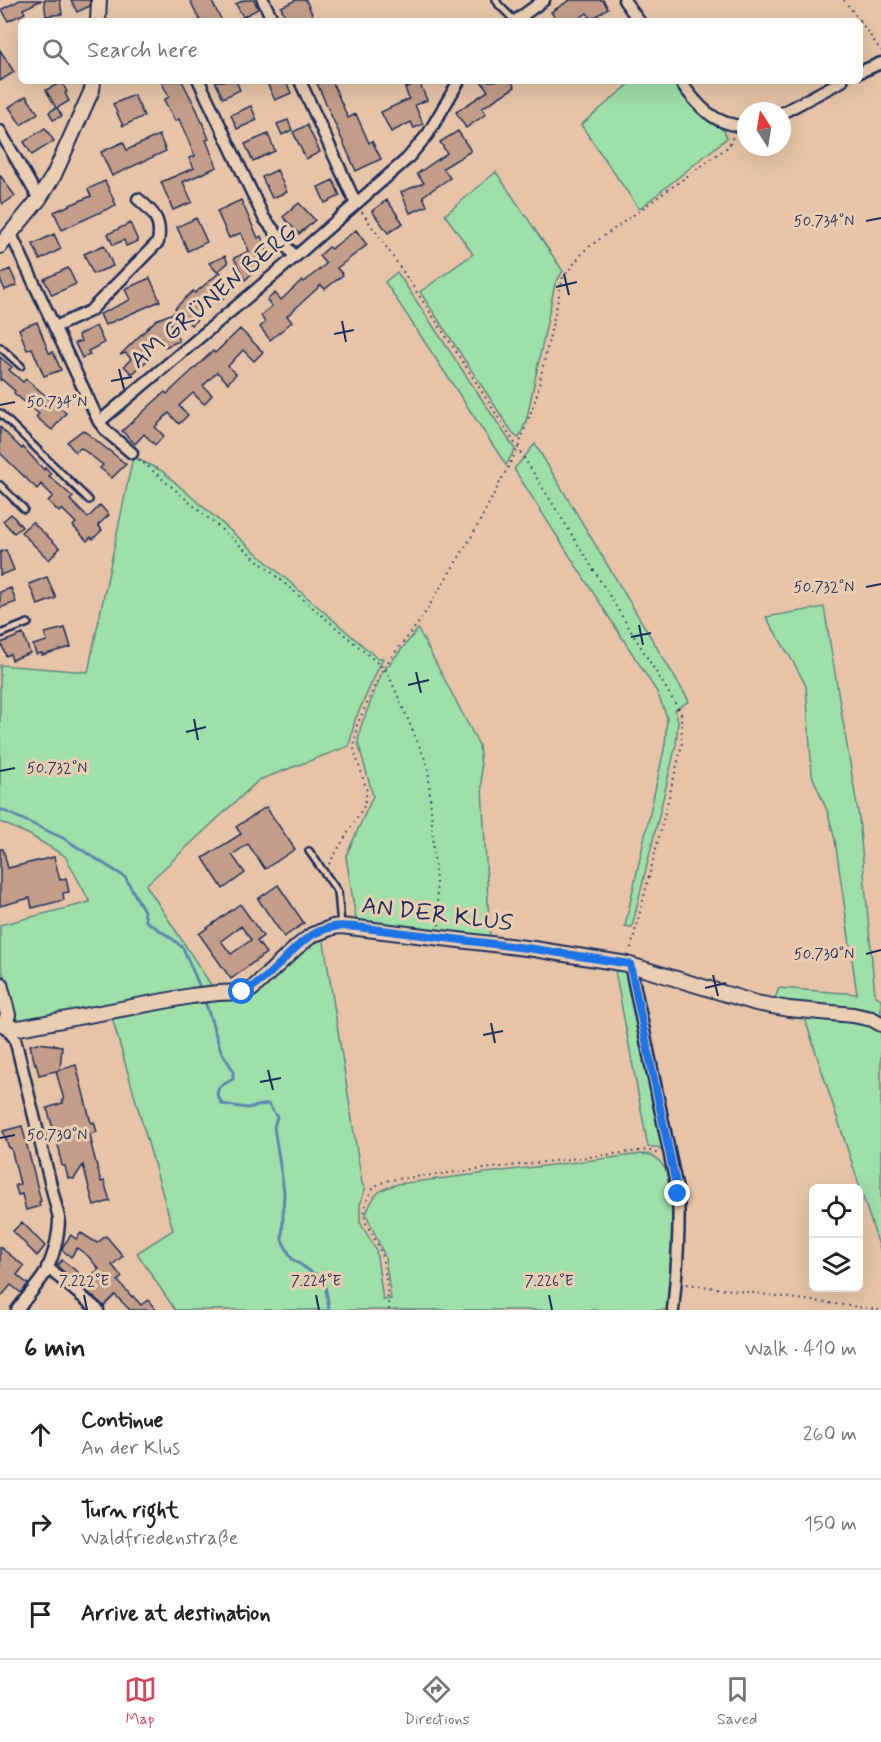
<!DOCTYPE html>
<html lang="en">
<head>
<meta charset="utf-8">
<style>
  :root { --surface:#fff; --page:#f2f2f2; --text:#222; --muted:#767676; --line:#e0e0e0; --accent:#d1495b }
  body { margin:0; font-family:Mynerve,sans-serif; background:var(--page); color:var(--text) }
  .controls { position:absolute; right:18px; bottom:18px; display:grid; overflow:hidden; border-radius:9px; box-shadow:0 6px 24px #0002 }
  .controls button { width:54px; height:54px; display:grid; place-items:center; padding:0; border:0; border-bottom:2px solid var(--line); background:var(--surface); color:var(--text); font:30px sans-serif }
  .compass { position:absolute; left:737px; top:102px; width:54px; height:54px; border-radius:50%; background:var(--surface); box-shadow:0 6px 24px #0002; rotate:348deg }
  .stop { position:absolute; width:18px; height:18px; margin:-14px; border:4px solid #1a73e8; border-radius:50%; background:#fff }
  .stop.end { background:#1a73e8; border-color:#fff; box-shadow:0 2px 6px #0008 }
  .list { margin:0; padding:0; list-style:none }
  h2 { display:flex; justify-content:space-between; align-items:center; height:78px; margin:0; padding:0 24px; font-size:26px }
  h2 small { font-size:20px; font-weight:400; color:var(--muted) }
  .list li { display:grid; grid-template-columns:39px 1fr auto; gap:18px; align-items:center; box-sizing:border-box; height:90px; padding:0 24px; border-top:2px solid var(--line) }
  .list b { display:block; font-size:22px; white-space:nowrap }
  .list p { margin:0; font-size:20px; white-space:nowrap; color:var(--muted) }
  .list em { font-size:20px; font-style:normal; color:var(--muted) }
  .icon { flex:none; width:33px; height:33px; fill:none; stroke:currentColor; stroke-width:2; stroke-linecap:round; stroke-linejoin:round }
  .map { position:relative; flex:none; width:881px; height:1310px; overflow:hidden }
  .search { position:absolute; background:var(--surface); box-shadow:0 6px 24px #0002; left:18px; right:18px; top:18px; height:66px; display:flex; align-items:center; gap:15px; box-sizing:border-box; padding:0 21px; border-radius:9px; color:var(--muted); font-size:22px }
  .sheet { height:348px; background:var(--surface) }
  nav { display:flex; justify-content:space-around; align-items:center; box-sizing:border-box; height:84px; border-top:2px solid var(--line); background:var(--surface); font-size:16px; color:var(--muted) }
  nav a { display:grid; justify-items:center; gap:3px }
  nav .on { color:var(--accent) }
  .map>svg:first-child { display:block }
  .green { fill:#9fdfa8; stroke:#5d8783; stroke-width:1.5 }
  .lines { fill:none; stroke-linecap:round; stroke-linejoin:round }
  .stream { stroke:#5c88b0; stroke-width:3 }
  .building { fill:#c39d88; stroke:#1b2f5e; stroke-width:1.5; fill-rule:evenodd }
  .service-casing { stroke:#1b2f5e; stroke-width:10 }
  .minor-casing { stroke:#1b2f5e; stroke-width:15 }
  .tertiary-casing { stroke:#1b2f5e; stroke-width:18 }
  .path { stroke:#1b2f5e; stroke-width:2; stroke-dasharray:1.5 4.5; stroke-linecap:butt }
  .service { stroke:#ebcdb1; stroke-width:5 }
  .minor { stroke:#ebcdb1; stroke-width:10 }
  .tertiary { stroke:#ebcdb1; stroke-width:14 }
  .route { stroke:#1a73e8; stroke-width:8 }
  .ticks { fill:none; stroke:#1b2f5e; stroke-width:2 }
  .labels { text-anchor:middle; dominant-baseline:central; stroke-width:6; stroke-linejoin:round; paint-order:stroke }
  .street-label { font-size:24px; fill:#1b2f5e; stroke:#ebcdb1 }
  .ticks-label { font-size:15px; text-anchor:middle; fill:#1b2f5e; stroke:#ebcdb1; stroke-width:6; stroke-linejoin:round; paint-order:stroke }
</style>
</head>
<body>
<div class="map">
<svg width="881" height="1310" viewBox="0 0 881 1310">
  <rect width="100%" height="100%" fill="#e7c4a7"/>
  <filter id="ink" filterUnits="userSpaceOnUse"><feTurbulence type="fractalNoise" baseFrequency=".0167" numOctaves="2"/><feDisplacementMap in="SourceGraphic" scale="12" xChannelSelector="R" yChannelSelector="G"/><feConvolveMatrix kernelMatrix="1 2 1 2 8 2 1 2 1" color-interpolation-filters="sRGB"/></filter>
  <g filter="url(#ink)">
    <path class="green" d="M633,81h41l15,20 35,30 3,7 -88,71 -58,-84z
      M496,172l67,99 -8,13 -29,138 -7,16 -5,-3 -94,-143 53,-38 -28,-39z
      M397,272l118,177 -9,16 -121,-183z
      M535,444l154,257 -14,9 3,11 -2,24 -44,182 -7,-1 40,-181 2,-28 -10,-25 -143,-223z
      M133,457l29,14 215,187h6l-28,62 -6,26 -90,34 -113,105 67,103 -189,35 -10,-6 -14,-56v-36l90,-23 -25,-46 -37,-22 -28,-12v-157l88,7z
      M824,607l35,211 16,177 6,4v18l-107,-16 5,-13 78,6 -22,-154 -7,-27 -16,-38 -6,-89 -11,-21 -29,-48z
      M418,629l61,116 2,23 9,171 -134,-19 -10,-64 27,-60 -15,-54 3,-16 21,-53z
      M323,936l39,247 3,6 -5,16v17l16,28 7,50 8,-1 -6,-42 -19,-43c8,-20 11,-24 32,-30l244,-30c3,1 7,0 9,1 23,10 26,60 26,81 0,24 -6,50 -8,74h-494l-38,-57 36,-23 -62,-216 82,-14 48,-2 63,-51z
      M614,965l11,5 5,10 37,176 -9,-9h-10z
      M804,1016c26,2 54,0 77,14v222z"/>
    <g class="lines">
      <path class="stream" d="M0,809l63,29 62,39 19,34 2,10 28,19 9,8 19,44
        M204,998l17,53 12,19v9l-14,8 -2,7 5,10 25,4 21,-4 9,13 -3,10 10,64 -2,49 10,19 30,20 4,11 3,20"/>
    </g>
    <path class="building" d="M20,0h22l-19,9 2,4 -17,8 -6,-12z
      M44,0h16l2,14 -16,2z
      M71,0h19v6l-13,6z
      M190,0h21l11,21h-22z
      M244,0h10l4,9 -15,8 -7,-13z
      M296,0h10l7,16 -11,5h-15l-6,-14z
      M570,0h33l5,8 -16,11 -5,-6 -12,8h-18l-6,-9z
      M0,50l14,22 -14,9z
      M161,81h21l15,29 12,29 -3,1 11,27 -34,15 9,20 -19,8 -12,-28 33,-14 -5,-10 6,-2 -16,-37 -4,2 -11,-21 5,-3z
      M215,81h21l4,9 -17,8z
      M266,81h20l5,12 -16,7z
      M316,81h16l16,37 8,-4 13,29 3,-2 9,18 -25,12z
      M481,81h30l4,6 -33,21 4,6 -20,14 -10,-16 32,-21z
      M62,82l5,10 -2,1 4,8 -12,7 5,8 -9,4 -4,-8 7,-4 -10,-18z
      M419,82l8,18 -12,5 8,19 -9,4 -3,-6 -20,10 -10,-20 28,-13 -4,-11z
      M134,95l10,21 -21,10 -10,-22z
      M26,96l12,17 -17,12 -12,-18z
      M251,106l6,14 -20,9 -6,-14z
      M288,120l4,10 -10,5 -5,-11z
      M307,125l13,27 -14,7 -13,-27z
      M45,128l9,13 -22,14 -8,-13z
      M458,131l13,20 -28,17 7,10 -27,18 4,10 -17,7 -9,-21 23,-9 -7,-9 30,-21 -7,-11z
      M268,134l7,17 -22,10 -8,-17z
      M159,135l7,16 -54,25 -11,-24 22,-10 4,8z
      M277,170l10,22 -15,6 -10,-21z
      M0,175l15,21 -12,8 -3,-5z
      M333,180l7,16 -15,7 -7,-16z
      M105,181l11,24 -54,25 -8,-18 37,-16 -3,-7z
      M241,200l17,38 3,-2 9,21 -25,23 -11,-22 15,-7 -8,-18 -12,5 -12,-27z
      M387,200l16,23 -15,10 -16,-22z
      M299,203l16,17 -16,14 -16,-17z
      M196,218l11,24 -19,9 -11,-24z
      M130,223l8,18 -12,5 -2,-6 -11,5 -5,-11z
      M356,230l11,15 -30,23 6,7 -18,14 -4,-4 -34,31 5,6 -22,18 -10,-13 5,-4 -4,-8 11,-9 -5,-6 8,-7 6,7 21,-20 2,2 22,-18 -7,-8 10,-9 2,2z
      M54,234l7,15 -21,11 -7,-16z
      M104,245l9,21 -20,8 -9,-20z
      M225,256l3,7 -11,9 -8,-9z
      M68,268l8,16 -24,11 -8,-16z
      M10,269l7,16 -12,5 -5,-11v-5z
      M220,272l14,17 -16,14 -8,-9 -15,13 7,8 -11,10 -7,-7 -13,5 8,18 -14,6 -4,-9 -20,9 3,3 -2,2 7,7 -17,15 -8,-8 7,-7 -5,-6 -6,2 36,-35 22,-9 -3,-3 18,-17 2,2z
      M150,278l10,23 -55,24 -5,-11 30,-14 -5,-11z
      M37,322l12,31 4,-1 8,18 -17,6 -12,-28 -5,2 -8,-21z
      M96,326l8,17 -16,8 2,3 -8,4 -7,-15 6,-2 -3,-6z
      M240,329l23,23 -9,9 -11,-11 -15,16 8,8 -8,9 -11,-11 -14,14 9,9 -8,9 -11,-11 -14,13 9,9 -9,9 -10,-11 -14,14 9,9 -9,9 -11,-11 -9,10 -13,-13 43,-39 2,2 46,-43 2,2z
      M0,357l12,10 -3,3 14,12 3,-3 40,34 -14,17 -16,-13 3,-3 -25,-21 1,-2 -14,-12 -1,2z
      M0,427l22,22 1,-2 21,23 1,-2 6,6 -2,2 24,21 -3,3 18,18 12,-13 9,10 -11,10 4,5 -9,9 -2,-2 -4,4 -14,-15 3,-3 -14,-14 -3,3 -11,-11 5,-5 -12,-12 -4,5 -37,-36z
      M83,430l43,34 -14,14 -12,-10 3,-3 -22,-17 -6,4 -8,-10z
      M11,514l11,13 -8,6 -11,-12z
      M32,522l28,26 -11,12 -28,-28z
      M6,550l8,20 -14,5v-23z
      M47,577l9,21 -18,7 -9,-21z
      M11,588l5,14 -16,6v-16z
      M65,628l6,19 -29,8v-2l-6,1 -3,-9 14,-4 -2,-8z
      M23,634l7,19 -18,7 -2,-6 -4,2 -5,-13z
      M266,807l29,42 -30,20 -17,-25 -16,11 13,18 -22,16 -20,-31 38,-24 -5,-7z
      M0,849h3l5,19 46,-11 6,23 6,-2 3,14 -6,1 1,7 -32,8 -2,-10 -30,8z
      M278,885l26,38 -20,14 -26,-38z
      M240,904l23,32 -6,5 9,12 -35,26 -32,-45zM241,926l10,14 -20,14 -10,-13z
      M38,1043l24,3 -2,24 -21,5 -3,-12 -1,1 -5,-19z
      M76,1065l15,58 3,-1 3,10 -7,2 2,10h-1l10,38 3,-1 6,20 -16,5 -11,-41 -9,14 -6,-1 -3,-12h-3l-2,-9v-5l-13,-44 16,-5 -1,-3h2l-8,-29z
      M22,1126l19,75 -2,1 1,4 -14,4 -4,-16 -4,1 -3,-10 5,-1 -9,-36h-2l-6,-17z
      M22,1222l23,24 -8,10 -24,-25z
      M81,1233l16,10 9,-7 17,20 -11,9 10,12 -4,4 14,16 1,-1 8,9 7,-5 8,10h-26l-15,-15 -11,11 -47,-40 5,-6 25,19 12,-10 -11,-13 -11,-8 -6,9 -9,-7 1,-4 8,-11 5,4z
      M0,1247l24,19 -7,9 11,9 -7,9 -10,-8 -11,13z"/>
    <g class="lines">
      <defs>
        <path id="service" d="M496,0l3,5 16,16
          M0,347l21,19
          M0,413l89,87
          M0,485l24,24
          M0,634l28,-11
          M309,851l29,41 3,33"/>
        <path id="minor" d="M263,0l10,21
          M624,0l15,21
          M515,21l29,-21
          M860,72l21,-9
          M199,81l65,137 31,39
          M300,81l56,123
          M680,81c17,24 34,45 66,45
          M782,113l60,-32
          M0,131l39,68
          M11,234l88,188 196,-165 112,-98 21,-25 31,-53
          M55,327l35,-16 68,-69c4,-21 -4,-30 -20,-43
          M99,422l8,10 25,21
          M630,964l48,230c2,39 -1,77 -5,116
          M4,1025l11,14 44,179c0,19 -6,41 -15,57 -8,12 -18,23 -27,35
          M47,1267l51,43"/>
        <path id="tertiary" d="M98,21l1,-21
          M0,246l39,-47 15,-24 38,-85 1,-9
          M0,984l8,31 -4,10
          M4,1025l15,3 172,-32 27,-3 24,-1 10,-3 45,-42 15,-12 21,-8 8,-1 193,23 93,15 129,39 33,6 64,6 19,4 9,5"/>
      </defs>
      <use href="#service" class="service-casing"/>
      <use href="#minor" class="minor-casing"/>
      <use href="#tertiary" class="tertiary-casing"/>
      <path class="path" d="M844,0l16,21
        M860,21l21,30
        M362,212c113,162 216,332 319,501l1,32 -52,207
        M139,459l248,212 41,95 11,161
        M329,864l35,-58 3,-15 -13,-42 3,-24 26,-57 37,-47 52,-85 46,-88 18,-50 27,-121 23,-28 143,-103 5,-12
        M687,1284l193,26
        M389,1310c-2,-19 -3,-38 -8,-56 -3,-11 -9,-19 -14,-29 -6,-12 0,-31 9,-39 4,-3 8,-4 13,-6l259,-30 12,5"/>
      <use href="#service" class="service"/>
      <use href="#minor" class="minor"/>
      <use href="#tertiary" class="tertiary"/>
    </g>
  </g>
  <g class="lines" filter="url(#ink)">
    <path class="route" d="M242,992c35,-13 52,-58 91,-65 8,-2 16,0 24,0l177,22 96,15 48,230"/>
  </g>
  <path class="ticks" d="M866,221l15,-3M564,274l5,21M556,287l21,-5M342,321l4,21M334,334l20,-4M119,369l5,20M111,381l21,-4M0,405l15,-3M866,587l15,-3M639,625l4,20M631,637l20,-4M416,672l5,21M408,685l21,-5M194,719l4,21M186,732l20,-5M0,771l15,-3M866,954l15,-4M713,975l5,21M705,988l21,-5M491,1023l4,20M483,1035l20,-4M268,1070l5,20M260,1082l21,-4M0,1138l15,-3M84,1295l3,15M316,1295l3,15M549,1295l3,15"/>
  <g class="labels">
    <g class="street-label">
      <text transform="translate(214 297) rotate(-40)">AM GRÜNEN BERG</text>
      <text transform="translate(437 915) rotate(7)">AN DER KLUS</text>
    </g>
  </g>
  <g class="ticks-label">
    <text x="824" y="226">50.734°N</text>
    <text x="57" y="407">50.734°N</text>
    <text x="824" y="592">50.732°N</text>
    <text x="57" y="773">50.732°N</text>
    <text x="824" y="959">50.730°N</text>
    <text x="57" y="1140">50.730°N</text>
    <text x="84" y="1286">7.222°E</text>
    <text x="316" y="1286">7.224°E</text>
    <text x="549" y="1286">7.226°E</text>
  </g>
</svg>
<div class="controls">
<button><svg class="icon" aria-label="locate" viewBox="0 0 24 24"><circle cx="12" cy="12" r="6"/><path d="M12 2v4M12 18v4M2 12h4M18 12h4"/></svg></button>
<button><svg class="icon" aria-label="layers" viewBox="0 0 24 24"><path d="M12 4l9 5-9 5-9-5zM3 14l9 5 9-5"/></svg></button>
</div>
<svg class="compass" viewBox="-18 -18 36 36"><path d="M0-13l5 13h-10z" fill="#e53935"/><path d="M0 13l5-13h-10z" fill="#767676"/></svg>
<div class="stop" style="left:242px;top:992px"></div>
<div class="stop end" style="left:678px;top:1194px"></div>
<div class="search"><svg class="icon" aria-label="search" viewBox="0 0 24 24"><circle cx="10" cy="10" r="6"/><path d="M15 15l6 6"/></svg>Search here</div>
</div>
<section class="sheet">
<h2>6 min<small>Walk · 410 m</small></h2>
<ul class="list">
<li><svg class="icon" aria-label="ahead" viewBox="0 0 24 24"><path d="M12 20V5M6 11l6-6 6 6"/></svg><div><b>Continue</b><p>An der Klus</p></div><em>260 m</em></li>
<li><svg class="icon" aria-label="right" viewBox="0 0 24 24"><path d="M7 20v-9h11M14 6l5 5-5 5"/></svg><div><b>Turn right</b><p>Waldfriedenstraße</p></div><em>150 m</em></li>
<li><svg class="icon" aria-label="arrive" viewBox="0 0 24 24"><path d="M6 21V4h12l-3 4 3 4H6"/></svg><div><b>Arrive at destination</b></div></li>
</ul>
</section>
<nav>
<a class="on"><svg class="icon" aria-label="map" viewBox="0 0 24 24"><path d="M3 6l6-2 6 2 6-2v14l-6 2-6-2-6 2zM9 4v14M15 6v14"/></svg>Map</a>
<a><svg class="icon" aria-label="directions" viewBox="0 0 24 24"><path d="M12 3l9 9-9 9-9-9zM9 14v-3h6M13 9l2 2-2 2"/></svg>Directions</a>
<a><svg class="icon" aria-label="saved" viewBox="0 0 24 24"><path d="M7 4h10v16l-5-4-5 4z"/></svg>Saved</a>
</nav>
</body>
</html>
